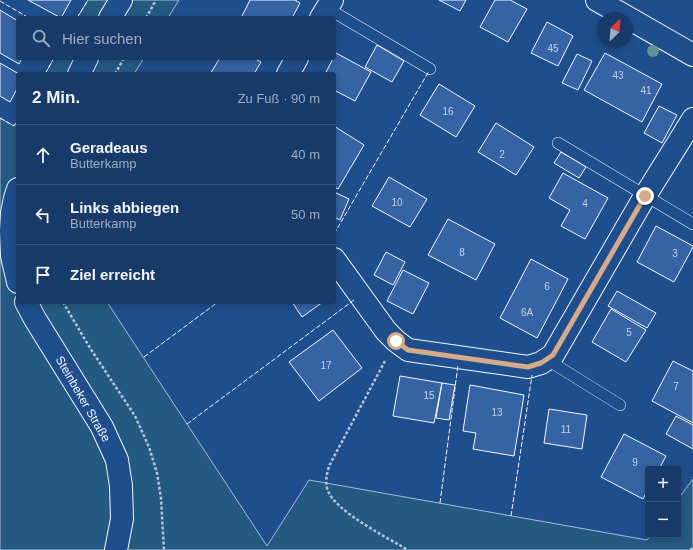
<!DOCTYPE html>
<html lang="de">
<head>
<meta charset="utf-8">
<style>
  :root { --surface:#173a69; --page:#244571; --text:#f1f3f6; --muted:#9eadc0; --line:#36547d }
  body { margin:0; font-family:Arial,sans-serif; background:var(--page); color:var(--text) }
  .controls { position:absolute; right:12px; bottom:12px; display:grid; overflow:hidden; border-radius:4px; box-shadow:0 2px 6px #0003 }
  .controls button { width:36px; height:36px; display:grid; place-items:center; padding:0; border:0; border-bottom:1px solid var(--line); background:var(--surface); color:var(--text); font:20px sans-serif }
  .compass { position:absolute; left:597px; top:12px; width:36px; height:36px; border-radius:50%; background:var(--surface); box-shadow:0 2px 6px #0003; rotate:25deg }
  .stop { position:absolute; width:12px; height:12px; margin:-9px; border:3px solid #d6ab8b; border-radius:50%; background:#fff }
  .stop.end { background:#d6ab8b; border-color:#fff; box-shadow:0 1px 4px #0008 }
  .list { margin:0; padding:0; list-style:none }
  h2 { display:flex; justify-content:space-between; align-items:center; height:52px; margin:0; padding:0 16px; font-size:17px }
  h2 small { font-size:13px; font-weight:400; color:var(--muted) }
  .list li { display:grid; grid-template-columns:26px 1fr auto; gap:12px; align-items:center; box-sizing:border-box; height:60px; padding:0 16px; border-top:1px solid var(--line) }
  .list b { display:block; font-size:15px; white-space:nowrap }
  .list p { margin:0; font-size:13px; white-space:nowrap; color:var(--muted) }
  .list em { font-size:13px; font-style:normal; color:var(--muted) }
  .icon { flex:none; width:22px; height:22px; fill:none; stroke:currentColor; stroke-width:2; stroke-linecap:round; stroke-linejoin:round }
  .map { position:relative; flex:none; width:693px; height:550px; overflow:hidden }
  .search { position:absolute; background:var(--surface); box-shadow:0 2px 6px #0003; left:16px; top:16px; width:320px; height:44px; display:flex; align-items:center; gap:10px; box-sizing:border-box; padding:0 14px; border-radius:4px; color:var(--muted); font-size:15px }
  .panel { position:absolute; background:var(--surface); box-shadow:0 2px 6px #0003; left:16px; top:72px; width:320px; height:232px; border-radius:4px }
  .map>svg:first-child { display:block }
  .green { fill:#245a82; stroke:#a8bbd7 }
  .building { fill:#3563a3; stroke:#f2f6ff }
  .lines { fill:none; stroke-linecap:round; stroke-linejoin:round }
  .lane-casing { stroke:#f2f6ff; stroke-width:12 }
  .street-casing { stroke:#f2f6ff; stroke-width:24 }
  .secondary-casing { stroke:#f2f6ff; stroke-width:24 }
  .path { stroke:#b3c4dc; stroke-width:2.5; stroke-dasharray:3 2; stroke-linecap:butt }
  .lane { stroke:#1f4e8c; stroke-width:11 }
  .street { stroke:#1f4e8c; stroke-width:22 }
  .secondary { stroke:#1f4e8c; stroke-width:22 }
  .fence { stroke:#f2f6ff; stroke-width:1; stroke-dasharray:5 2; stroke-linecap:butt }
  .tree { fill:#61919a }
  .route { stroke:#d6ab8b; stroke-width:5 }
  .labels { text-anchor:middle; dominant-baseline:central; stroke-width:3; stroke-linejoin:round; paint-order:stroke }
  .number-label { font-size:10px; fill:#c3d1e8 }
  .street-label { font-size:12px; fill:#f2f6ff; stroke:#1f4e8c }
</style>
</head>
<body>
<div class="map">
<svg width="693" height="550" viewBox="0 0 693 550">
  <rect width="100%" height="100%" fill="#1f4e8c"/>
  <path class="green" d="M88,0h91l-11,18h-91z
    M54,58h90l-10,16h-89z
    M0,118l14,8 4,-6v182h89l160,244 42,-66 338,60 4,-5h27v-36l15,-20v71h-693z"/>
  <path class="building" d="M28,0h43l-10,18z
    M250,0h45l5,3 -8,15h-51z
    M439,0h27l-6,11z
    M495,0h15l17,9 -19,33 -28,-15z
    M0,10l18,11v37h4l-3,6 -19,-11z
    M547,22l26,14 -15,30 -27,-13z
    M377,45l27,16 -12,21 -27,-15z
    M336,53l35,19 -16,29 -21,-11v-16h-9z
    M605,53l57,31 -20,38 -58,-32z
    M577,54l15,7 -14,29 -16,-7z
    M220,58h33l8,4 -7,12h-44z
    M0,63l19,11h-1v13l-8,15 -10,-6z
    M439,84l36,22 -19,31 -36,-22z
    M659,106l18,9 -15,28 -18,-10z
    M496,123l38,24 -18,28 -38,-23z
    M334,126l30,19 -26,44 -4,-2z
    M561,152l25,15 -7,11 -25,-15z
    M563,173l45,25 -23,41 -24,-13 9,-16 -21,-12z
    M389,177l38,22 -17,28 -38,-21z
    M334,192l15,7 -9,21 -6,-3z
    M448,219l47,25 -19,36 -48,-25z
    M656,226l37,20v1l-19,35 -37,-20z
    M386,252l19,10 -12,23 -19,-10z
    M531,259l37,20 -31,59 -37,-20z
    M403,270l26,13 -16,31 -26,-13z
    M617,291l39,22 -9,15 -39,-22z
    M292,302h31l-21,15z
    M611,309l35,21 -20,32 -34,-20z
    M333,330l29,38 -43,33 -30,-39z
    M673,361l20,10v52l-41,-22z
    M400,376l42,7 -8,40 -41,-7z
    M442,383l13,2 -6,35 -13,-2z
    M470,385l54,10 -10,61 -41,-7 3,-16 -13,-2z
    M549,409l38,6 -5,34 -38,-6z
    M676,416l17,9v24l-27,-15z
    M624,434l42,22 -7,13h-11v20l-5,10 -42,-22z"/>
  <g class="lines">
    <defs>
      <path id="lane" d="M327,8l103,61
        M558,143l135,81
        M546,359l74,46"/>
      <path id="street" d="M597,0l96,55
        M321,18l11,-18
        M288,74l9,-16
        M334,259l52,72 10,10 12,9 120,17 13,-4 12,-8 92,-159 48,-77"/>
      <path id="secondary" d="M110,18l11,-18
        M79,74l8,-16
        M18,189l-3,9 -3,15 -1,18 1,25 6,26
        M26,302l9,17 67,108 15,33 4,26 1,33 -6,31"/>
    </defs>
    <use href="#lane" class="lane-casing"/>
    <use href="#street" class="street-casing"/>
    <use href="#secondary" class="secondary-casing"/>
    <path class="path" d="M146,18l10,-18
      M115,74l9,-16
      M63,302l4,7 23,39 45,68 14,31 8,26 4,25 3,52
      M385,361l-56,105c-2,8 -4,14 -2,22 5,22 61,50 81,62
      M690,550l3,-2"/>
    <use href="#lane" class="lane"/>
    <use href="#street" class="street"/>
    <use href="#secondary" class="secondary"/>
    <path class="fence" d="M0,1l29,17
      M77,18l11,-18
      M45,74l9,-16
      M0,118l14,8 4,-6
      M334,234l95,-163
      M144,357l74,-55
      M187,424l167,-124
      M440,503l18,-138
      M511,516l21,-141"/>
  </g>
  <circle class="tree" cx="653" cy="51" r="6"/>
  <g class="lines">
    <path class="route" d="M396,341l12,9 120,17 13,-4 12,-8 92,-159"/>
  </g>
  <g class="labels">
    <g class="number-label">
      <text x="553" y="48">45</text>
      <text x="618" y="75">43</text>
      <text x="646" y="90">41</text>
      <text x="448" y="111">16</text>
      <text x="502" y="154">2</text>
      <text x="397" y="202">10</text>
      <text x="585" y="203">4</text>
      <text x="462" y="252">8</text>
      <text x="675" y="253">3</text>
      <text x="547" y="286">6</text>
      <text x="527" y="312">6A</text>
      <text x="629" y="332">5</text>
      <text x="326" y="365">17</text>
      <text x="676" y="386">7</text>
      <text x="429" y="395">15</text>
      <text x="497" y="412">13</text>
      <text x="566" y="429">11</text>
      <text x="635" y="462">9</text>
    </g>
    <g class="street-label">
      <text transform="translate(83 399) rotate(60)">Steinbeker Straße</text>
    </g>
  </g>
</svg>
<div class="controls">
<button>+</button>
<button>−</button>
</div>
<svg class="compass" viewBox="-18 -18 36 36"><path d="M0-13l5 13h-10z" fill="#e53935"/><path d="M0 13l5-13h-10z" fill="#9eadc0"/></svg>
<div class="stop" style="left:396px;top:341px"></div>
<div class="stop end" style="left:645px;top:196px"></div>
<div class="search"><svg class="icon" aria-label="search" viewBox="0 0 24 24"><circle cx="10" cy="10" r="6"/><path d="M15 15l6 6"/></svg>Hier suchen</div>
<section class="panel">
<h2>2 Min.<small>Zu Fuß · 90 m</small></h2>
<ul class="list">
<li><svg class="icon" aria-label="ahead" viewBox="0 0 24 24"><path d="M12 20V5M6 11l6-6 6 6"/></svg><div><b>Geradeaus</b><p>Butterkamp</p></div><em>40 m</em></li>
<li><svg class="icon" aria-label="left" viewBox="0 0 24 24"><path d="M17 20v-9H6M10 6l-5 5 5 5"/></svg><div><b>Links abbiegen</b><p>Butterkamp</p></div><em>50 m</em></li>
<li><svg class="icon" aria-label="arrive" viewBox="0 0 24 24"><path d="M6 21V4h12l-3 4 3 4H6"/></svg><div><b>Ziel erreicht</b></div></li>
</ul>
</section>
</div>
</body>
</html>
